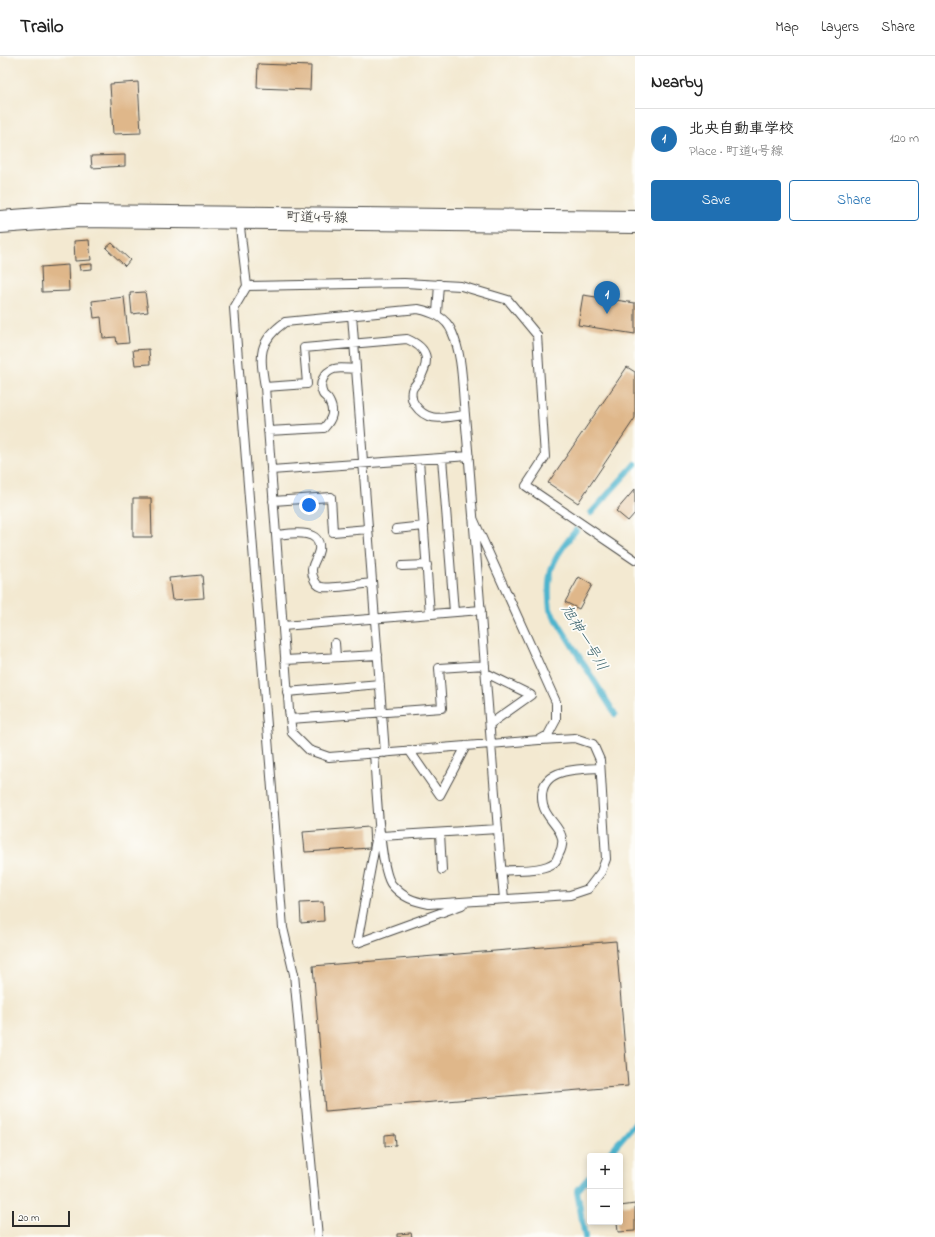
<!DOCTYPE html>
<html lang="en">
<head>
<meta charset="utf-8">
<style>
  :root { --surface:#fff; --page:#f6f6f6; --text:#222; --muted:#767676; --line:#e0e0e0; --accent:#1f6fb2 }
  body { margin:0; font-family:"Indie Flower","Klee One",sans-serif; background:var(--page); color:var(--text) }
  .controls { position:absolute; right:12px; bottom:12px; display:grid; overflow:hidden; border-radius:4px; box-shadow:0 2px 6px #0003 }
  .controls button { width:36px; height:36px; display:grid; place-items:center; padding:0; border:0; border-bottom:1px solid var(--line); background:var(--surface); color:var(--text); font:20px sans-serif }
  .scale { position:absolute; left:12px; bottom:10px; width:58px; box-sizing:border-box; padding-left:4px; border:2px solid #2b2b2b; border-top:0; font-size:11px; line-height:14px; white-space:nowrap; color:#2b2b2b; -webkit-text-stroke:3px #fdfcf7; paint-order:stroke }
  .you { position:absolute; left:309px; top:449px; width:14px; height:14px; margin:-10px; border:3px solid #fff; border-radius:50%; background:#1a73e8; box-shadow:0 0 0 6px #1a73e833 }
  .badge { display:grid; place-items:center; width:26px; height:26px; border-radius:50%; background:var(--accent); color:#fff; font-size:13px; font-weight:700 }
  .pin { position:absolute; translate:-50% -33px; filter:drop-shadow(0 1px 2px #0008) }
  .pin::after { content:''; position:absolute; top:21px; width:14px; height:12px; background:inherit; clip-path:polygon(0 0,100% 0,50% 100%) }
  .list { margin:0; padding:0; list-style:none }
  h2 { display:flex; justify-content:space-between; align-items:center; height:52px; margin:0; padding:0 16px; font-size:17px }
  h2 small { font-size:13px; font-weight:400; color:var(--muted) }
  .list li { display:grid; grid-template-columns:26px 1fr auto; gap:12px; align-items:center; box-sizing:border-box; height:60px; padding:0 16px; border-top:1px solid var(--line) }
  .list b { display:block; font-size:15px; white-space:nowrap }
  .list p { margin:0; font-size:13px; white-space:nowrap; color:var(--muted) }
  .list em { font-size:13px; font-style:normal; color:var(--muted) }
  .actions { display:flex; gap:8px; padding:12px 16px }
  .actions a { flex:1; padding:9px 0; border:1px solid var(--accent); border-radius:4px; text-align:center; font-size:14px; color:var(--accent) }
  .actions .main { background:var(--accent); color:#fff }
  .map { position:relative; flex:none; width:635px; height:1181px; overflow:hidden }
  header { display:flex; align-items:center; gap:24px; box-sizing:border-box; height:56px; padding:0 20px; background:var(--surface); border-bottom:1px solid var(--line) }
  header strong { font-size:19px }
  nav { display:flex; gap:22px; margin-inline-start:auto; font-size:14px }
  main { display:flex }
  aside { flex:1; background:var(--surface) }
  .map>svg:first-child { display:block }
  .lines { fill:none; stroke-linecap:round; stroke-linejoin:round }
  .stream { stroke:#4eb4cd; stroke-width:6 }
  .building { fill:#dfb78a }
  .lane-casing { stroke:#494844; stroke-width:10 }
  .secondary-casing { stroke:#494844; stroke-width:24 }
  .lane { stroke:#fff; stroke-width:8 }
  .secondary { stroke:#fff; stroke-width:22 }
  .labels { text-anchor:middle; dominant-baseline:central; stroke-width:3.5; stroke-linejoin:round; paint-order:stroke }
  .street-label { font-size:14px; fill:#2b2b2b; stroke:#fdfcf7 }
  .water-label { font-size:15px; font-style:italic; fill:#39626c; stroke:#fdfcf7 }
</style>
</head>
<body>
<header>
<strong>Trailo</strong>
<nav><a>Map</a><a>Layers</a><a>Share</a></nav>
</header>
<main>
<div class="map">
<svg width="635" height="1181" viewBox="0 0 635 1181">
  <rect width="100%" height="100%" fill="#fdfcf7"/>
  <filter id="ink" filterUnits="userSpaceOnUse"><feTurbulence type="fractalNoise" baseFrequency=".025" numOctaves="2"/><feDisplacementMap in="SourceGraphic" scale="8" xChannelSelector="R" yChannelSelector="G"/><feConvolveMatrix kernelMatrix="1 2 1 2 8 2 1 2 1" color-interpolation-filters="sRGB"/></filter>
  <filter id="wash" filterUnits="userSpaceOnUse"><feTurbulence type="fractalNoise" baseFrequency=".012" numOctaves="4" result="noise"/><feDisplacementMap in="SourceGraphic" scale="16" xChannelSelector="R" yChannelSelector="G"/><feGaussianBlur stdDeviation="0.9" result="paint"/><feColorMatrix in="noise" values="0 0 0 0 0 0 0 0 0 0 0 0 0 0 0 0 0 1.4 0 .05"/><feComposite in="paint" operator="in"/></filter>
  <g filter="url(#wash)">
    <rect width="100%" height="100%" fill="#f3e9d1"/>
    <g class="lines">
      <path class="stream" d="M591,457l44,-49
        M576,474c-23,29 -31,41 -26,80l65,104
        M607,1100l28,-33
        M585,1181l-8,-46 13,-15"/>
    </g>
    <g id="blocks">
      <path class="building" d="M258,8l53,2 -1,24 -53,-2z
        M138,26l3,51 -28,1 -3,-50z
        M125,99v11l-33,2 -1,-12z
        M89,184l2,20 -16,1 -1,-20z
        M112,187l18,17 -5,6 -19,-18z
        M92,208v5l-12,1 -1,-5z
        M68,209l1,26 -27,1 -1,-25z
        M145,236l3,20 -16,2 -2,-21z
        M583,239l52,8v31l-57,-9z
        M124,241l5,46 -12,1 -1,-7 -13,1 -2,-21 -7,1 -2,-17z
        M149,293l1,15 -15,1 -2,-15z
        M627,311l8,5v46l-57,85 -30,-20z
        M635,433v24l-7,8 -12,-10z
        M133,442h18l1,39h-19z
        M202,519l2,23 -32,2 -3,-22z
        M579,521l13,8 -13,24 -14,-7z
        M369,771l1,21 -65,4 -2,-20z
        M323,846l1,19 -23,2 -1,-20z
        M616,885l12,145 -303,25 -12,-145z
        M395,1078l1,11 -11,1v-11z
        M635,1148v27l-17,1 -1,-10h3v-16z
        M411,1177l1,4h-15v-3z"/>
    </g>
  </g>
  <g filter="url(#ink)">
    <use href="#blocks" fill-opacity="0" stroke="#494844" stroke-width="1"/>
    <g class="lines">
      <defs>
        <path id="lane" d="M239,163l8,67 -13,22 49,620 11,46 24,263
          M247,230l157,-3 57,3 47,14 29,35 8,122 -19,29 109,74
          M437,257l2,-29
          M352,259l33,438
          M265,331l42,-3 -3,-36 103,-9c21,9 24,21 12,41 -2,3 -6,7 -7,10 -1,5 0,11 3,15 13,19 30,12 50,10
          M268,375l56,-3c8,-9 11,-16 5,-27 -1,-3 -5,-5 -6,-7 -5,-10 1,-22 11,-25 6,-2 15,0 22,0
          M442,402l12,154
          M419,404l11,154
          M271,414l198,-14
          M273,445l58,-4 2,35 35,-3
          M473,462l83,184v18l-8,15 -9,5 -210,17 -20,-7 -17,-17 -3,-23 -24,-323c-5,-31 -8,-45 20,-65l133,-13c14,3 28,8 34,23 10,23 10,47 12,72 3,33 6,66 8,99 11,132 20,264 32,396
          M396,473l28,-3
          M276,479c12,-1 46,-8 43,15 -2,11 -11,16 -5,29 1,3 4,7 8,8 8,2 40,-3 50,-4
          M402,510l25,-1
          M283,570l198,-16
          M335,587l1,14
          M285,604l93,-5
          M486,617l45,22 -41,29
          M287,636l93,-8
          M290,663l152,-11 -3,-40 46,-3
          M409,694l31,45 26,-49
          M374,698c2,23 5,116 18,131 12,13 21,16 37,19l141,-9 18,-6 13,-17 5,-13 -6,-99 -7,-16 -18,-6 -34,2
          M378,773l-21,114 105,-38
          M440,777l2,37
          M381,780l117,-7
          M501,815c16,-2 41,1 54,-9 2,-2 3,-6 4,-8 12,-23 -12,-31 -16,-49 -8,-37 33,-36 57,-37"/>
        <path id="secondary" d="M0,166l80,-6 555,6"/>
      </defs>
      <use href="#lane" class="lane-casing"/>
      <use href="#secondary" class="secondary-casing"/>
      <use href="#lane" class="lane"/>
      <use href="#secondary" class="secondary"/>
    </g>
  </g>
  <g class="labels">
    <g class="street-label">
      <text transform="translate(317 162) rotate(1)">町道4号線</text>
    </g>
    <g class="water-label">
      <text transform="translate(584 582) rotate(59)">旭神一号川</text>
    </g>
  </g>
</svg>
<div class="controls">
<button>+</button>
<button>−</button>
</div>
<div class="scale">20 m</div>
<div class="you"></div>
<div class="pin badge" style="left:607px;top:258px">1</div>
</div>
<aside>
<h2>Nearby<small></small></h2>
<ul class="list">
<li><span class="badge">1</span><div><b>北央自動車学校</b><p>Place · 町道4号線</p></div><em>120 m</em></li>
</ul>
<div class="actions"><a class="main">Save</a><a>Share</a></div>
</aside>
</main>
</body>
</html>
